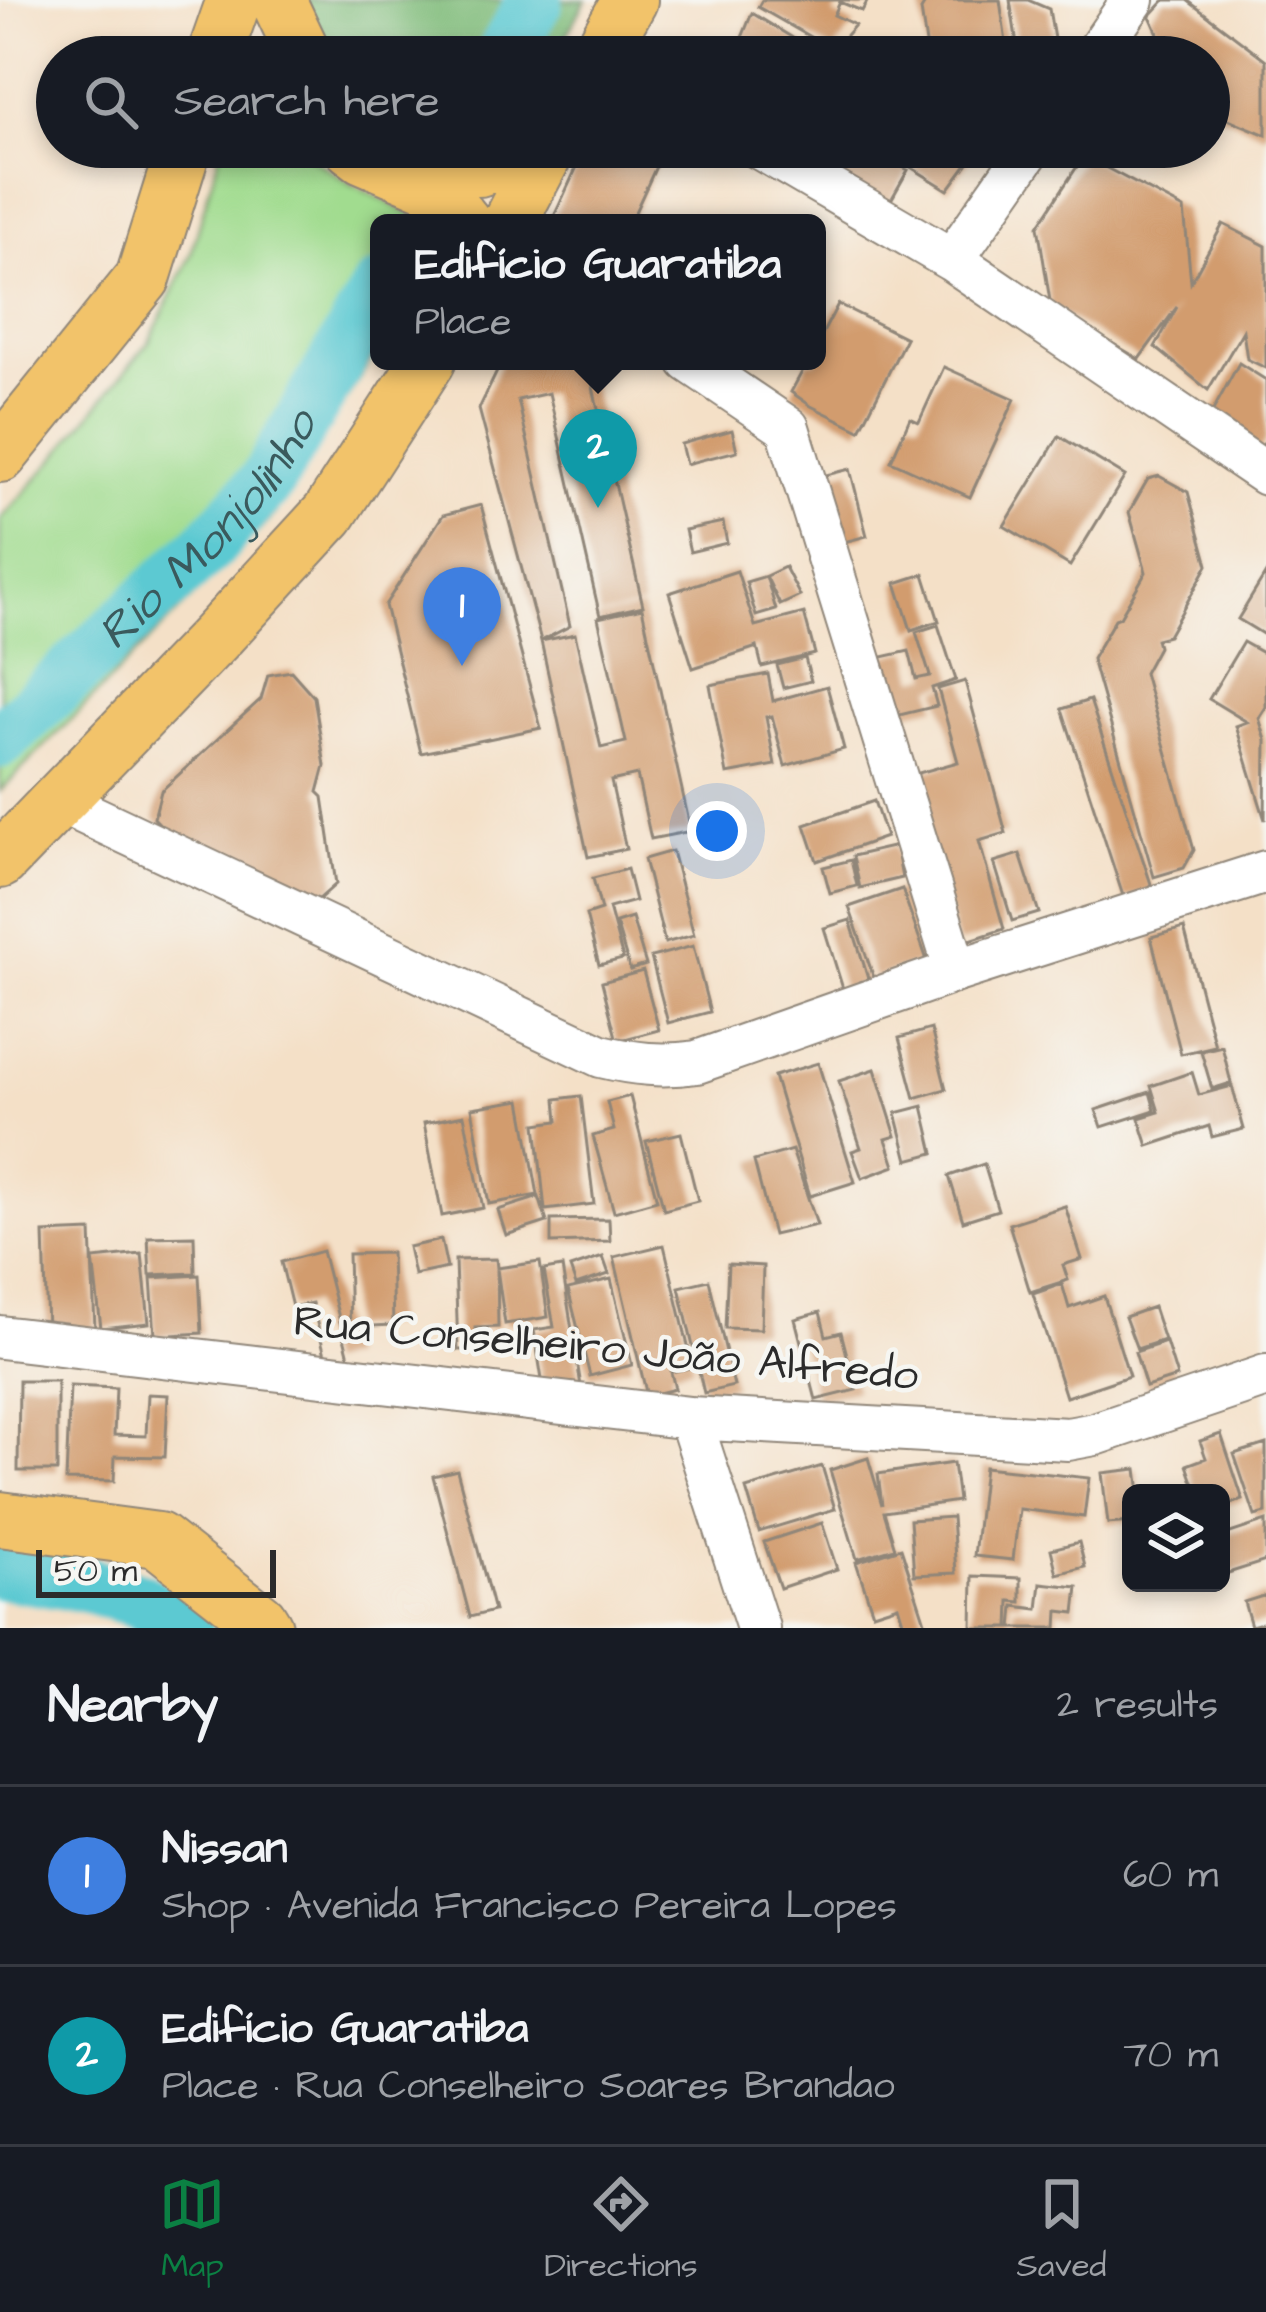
<!DOCTYPE html>
<html lang="en">
<head>
<meta charset="utf-8">
<style>
  :root { --surface:#171b24; --page:#242831; --text:#f1f3f6; --muted:#9ea1a6; --line:#363941; --accent:#0b8043 }
  body { margin:0; font-family:"Architects Daughter",sans-serif; background:var(--page); color:var(--text) }
  .controls { position:absolute; right:36px; bottom:36px; display:grid; overflow:hidden; border-radius:18px; box-shadow:0 6px 18px #0003 }
  .controls button { width:108px; height:108px; display:grid; place-items:center; padding:0; border:0; border-bottom:3px solid var(--line); background:var(--surface); color:var(--text); font:60px sans-serif }
  .scale { position:absolute; left:36px; bottom:30px; width:240px; box-sizing:border-box; padding-left:12px; border:6px solid #2b2b2b; border-top:0; font-size:33px; line-height:42px; white-space:nowrap; color:#2b2b2b; -webkit-text-stroke:9px #f6f6f2; paint-order:stroke }
  .you { position:absolute; left:717px; top:831px; width:42px; height:42px; margin:-30px; border:9px solid #fff; border-radius:50%; background:#1a73e8; box-shadow:0 0 0 18px #1a73e833 }
  .badge { display:grid; place-items:center; width:78px; height:78px; border-radius:50%; background:var(--accent); color:#fff; font-size:39px; font-weight:700 }
  .pin { position:absolute; translate:-50% -99px; filter:drop-shadow(0 3px 6px #0008) }
  .pin::after { content:''; position:absolute; top:63px; width:42px; height:36px; background:inherit; clip-path:polygon(0 0,100% 0,50% 100%) }
  .popup { position:absolute; left:370px; top:214px; width:456px; height:156px; box-sizing:border-box; display:grid; place-content:center; border-radius:18px; background:var(--surface); filter:drop-shadow(0 3px 9px #0005); font-size:39px; white-space:nowrap; color:var(--muted) }
  .popup b { font-size:45px; color:var(--text) }
  .popup::after { content:''; position:absolute; left:50%; top:100%; margin-left:-24px; border:24px solid transparent; border-top-color:var(--surface) }
  .list { margin:0; padding:0; list-style:none }
  h2 { display:flex; justify-content:space-between; align-items:center; height:156px; margin:0; padding:0 48px; font-size:51px }
  h2 small { font-size:39px; font-weight:400; color:var(--muted) }
  .list li { display:grid; grid-template-columns:78px 1fr auto; gap:36px; align-items:center; box-sizing:border-box; height:180px; padding:0 48px; border-top:3px solid var(--line) }
  .list b { display:block; font-size:45px; white-space:nowrap }
  .list p { margin:0; font-size:39px; white-space:nowrap; color:var(--muted) }
  .list em { font-size:39px; font-style:normal; color:var(--muted) }
  .icon { flex:none; width:66px; height:66px; fill:none; stroke:currentColor; stroke-width:2; stroke-linecap:round; stroke-linejoin:round }
  .map { position:relative; flex:none; width:1266px; height:1628px; overflow:hidden }
  .search { position:absolute; background:var(--surface); box-shadow:0 6px 18px #0003; left:36px; right:36px; top:36px; height:132px; display:flex; align-items:center; gap:30px; box-sizing:border-box; padding:0 42px; border-radius:66px; color:var(--muted); font-size:45px }
  .sheet { height:516px; background:var(--surface) }
  nav { display:flex; justify-content:space-around; align-items:center; box-sizing:border-box; height:168px; border-top:3px solid var(--line); background:var(--surface); font-size:33px; color:var(--muted) }
  nav a { display:grid; justify-items:center; gap:6px }
  nav .on { color:var(--accent) }
  .map>svg:first-child { display:block }
  .green { fill:#a1dc8f; stroke:#66845d; stroke-width:3 }
  .forest { fill:#80bc7a; stroke:#567452; stroke-width:3 }
  .lines { fill:none; stroke-linecap:round; stroke-linejoin:round }
  .river { stroke:#5cc9d2; stroke-width:57 }
  .building { fill:#d29c6e }
  .minor-casing { stroke:#908679; stroke-width:46 }
  .major-casing { stroke:#908679; stroke-width:58 }
  .minor { stroke:#fff; stroke-width:42 }
  .major { stroke:#f2c36a; stroke-width:54 }
  .labels { text-anchor:middle; dominant-baseline:central; stroke-width:9; stroke-linejoin:round; paint-order:stroke }
  .street-label { font-size:45px; fill:#2b2b2b; stroke:#f6f6f2 }
  .water-label { font-size:48px; font-style:italic; fill:#3a5a5d; stroke:#f6f6f2 }
</style>
</head>
<body>
<div class="map">
<svg width="1266" height="1628" viewBox="0 0 1266 1628">
  <rect width="100%" height="100%" fill="#f6f6f2"/>
  <filter id="ink" filterUnits="userSpaceOnUse"><feTurbulence type="fractalNoise" baseFrequency=".00833" numOctaves="2"/><feDisplacementMap in="SourceGraphic" scale="24" xChannelSelector="R" yChannelSelector="G"/><feConvolveMatrix kernelMatrix="1 2 1 2 8 2 1 2 1" color-interpolation-filters="sRGB"/></filter>
  <filter id="wash" filterUnits="userSpaceOnUse"><feTurbulence type="fractalNoise" baseFrequency=".004" numOctaves="4" result="noise"/><feDisplacementMap in="SourceGraphic" scale="48" xChannelSelector="R" yChannelSelector="G"/><feGaussianBlur stdDeviation="2.7" result="paint"/><feColorMatrix in="noise" values="0 0 0 0 0 0 0 0 0 0 0 0 0 0 0 0 0 1.4 0 .05"/><feComposite in="paint" operator="in"/></filter>
  <g filter="url(#wash)">
    <rect width="100%" height="100%" fill="#f4e0c7"/>
    <path class="green" d="M294,147l56,36 77,40h-48v124l-106,169 -273,275v-271l52,-58 97,-120 42,-88 30,-106z"/>
    <path class="forest" d="M301,0h285l-31,57h-228z"/>
    <g class="lines">
      <g class="river">
        <path d="M503,57l32,-57"/>
        <path id="s1" d="M0,740l210,-196 57,-63 112,-191"/>
        <path d="M0,1571l89,14 50,15 46,28"/>
      </g>
    </g>
    <g id="blocks">
      <path class="building" d="M762,0h106l-6,11 -22,-9 -6,13 21,10 -22,25 -75,-43z
        M927,0h73l6,43 -8,14h-70l-7,-47z
        M1010,0h18l21,9 8,48h-38z
        M1165,0h22l79,60v75l-57,-24v-54h-46l-1,-15 -12,-26z
        M752,13l72,44h-71l-14,-12z
        M586,147h79l-35,76h-79z
        M828,147h37l43,23 -21,37 -75,-33z
        M878,147h88l10,5 -28,38z
        M1084,156l100,53 7,73 32,-58 43,22v122l-19,-9 -4,-28 -35,59 -53,-43 22,-40 -38,52 -88,-52 -13,-81z
        M838,304l68,34 -46,92 -49,-24 -20,-14 17,-31h9v-17z
        M502,361h85l56,245 -43,10 -51,-223 -31,7 52,226 -29,15 -62,-232z
        M1239,363l27,17v60l-12,19 -49,-34z
        M944,367l71,32 -45,98 -79,-36 19,-43 9,4z
        M732,430l5,21 -51,13 -5,-20z
        M1059,436l66,40 -55,90 -66,-40z
        M850,469l17,67 -23,6 -34,-63z
        M1159,476l29,16 20,73 -40,71 -12,3 2,8 -14,26 50,177 -10,18 -30,9 -62,-218 23,-40 5,-2 26,-45 -17,-60 19,-33z
        M481,505l60,223 -120,25 -36,-148 58,-90z
        M723,522l4,21 -37,9 -5,-22z
        M785,567l15,29 -20,9 -14,-29z
        M737,571l18,55 49,-13 11,41 -53,13 -5,-20 -64,21 -24,-75z
        M1266,573v63l-28,-17z
        M924,574l15,47 -28,9 -15,-47z
        M766,576l10,34 -20,6 -10,-34z
        M642,608l49,223 -40,8 -14,-64 -26,6 15,68 -38,8 -47,-216 34,-7 26,114 25,-6 -28,-124z
        M938,625l18,55 -24,8 5,18 -54,13 -19,-58 45,-10 7,28 14,-3 -14,-44z
        M1243,642l23,13v52l-7,11 7,22 -1,80 -29,-94 11,-4 -38,-23z
        M805,658l6,23 -28,7 -6,-23z
        M291,671l23,26 11,69 -7,26 5,5 13,87 -17,15 -118,-31 -47,-50 7,-27 100,-92 7,-24z
        M768,674l5,27 54,-15 17,63 -59,17 -13,-50 -6,1 9,48 -48,9 -17,-89z
        M965,681l41,152 -27,8 25,88 -46,15 -50,-168 50,-14 -20,-73z
        M1090,700l63,190 -29,9 -62,-190z
        M874,801l12,36 -69,24 -12,-36z
        M896,846l6,32 -42,10 -7,-32z
        M672,851l22,84 -29,8 -21,-84z
        M1020,854l19,59 -27,8 -18,-59z
        M851,860l6,26 -27,7 -7,-26z
        M627,869l8,32 -26,7 14,51 -24,6 -13,-50 15,-5 -8,-32z
        M902,889l25,71 -53,18 -25,-71z
        M632,918l14,47 -16,5 -14,-47z
        M850,920l19,61 -26,8 -19,-61z
        M1184,928l31,118 -34,8 -30,-117z
        M693,946l17,66 -42,11 -17,-66z
        M643,971l16,59 -42,11 -15,-59z
        M931,1029l15,60 -31,9 -16,-60z
        M1222,1046l9,37 -19,6 -11,-38z
        M818,1063l37,119 -45,14 -36,-120z
        M875,1069l21,67 -10,3 9,27 -33,12 -10,-27 9,-3 -22,-67z
        M1192,1072l7,23 33,-9 12,43 -32,8 -3,-11 -61,20 -9,-28 20,-6 -8,-26z
        M1150,1092l5,18 -53,17 -6,-17z
        M581,1096l13,108 -49,6 -9,-86 22,-3 -2,-22z
        M630,1096l27,104 -43,12 -21,-76 21,-6 -7,-28z
        M521,1100l17,95 -49,9 -17,-96z
        M923,1106l11,47 -26,7 -12,-47z
        M464,1115l19,93 -41,8 -18,-93z
        M681,1133l17,68 -34,9 -18,-69z
        M792,1150l25,75 -44,10 -19,-74z
        M984,1164l14,46 -35,11 -14,-45z
        M539,1197l8,25 -41,13 -8,-25z
        M1065,1206l17,53 -19,6 5,15 -38,12 -21,-68z
        M609,1219l1,22 -59,2v-23z
        M91,1231l4,98 -48,2 -3,-98z
        M194,1236l1,37 -45,2 -2,-38z
        M441,1240l6,28 -33,7 -6,-28z
        M664,1245l29,122 -22,5 4,17 -28,7 -33,-139z
        M322,1251l27,106 -22,6 -15,-60 -20,4 -11,-45z
        M391,1253l2,72 -43,2 -2,-73z
        M142,1254l7,69 -48,5 -8,-69z
        M603,1257l6,17 -33,11 -6,-17z
        M496,1259l1,9 43,-6 8,55 -43,7 -8,-55 1,58 -23,1v22h-17l-3,-90z
        M728,1264l35,2 -2,63 -36,-1z
        M562,1267l19,119 -37,6 -10,-62 20,-3 -10,-57z
        M199,1275l3,58 -47,3 -4,-58z
        M611,1279l21,86 -42,11 -22,-87z
        M709,1280l25,106 -30,7 -25,-106z
        M1062,1284l7,24 35,-12 25,80 -63,21 -33,-103z
        M1153,1307l11,33 -27,9 -12,-32z
        M820,1312l6,24 15,-4 15,58 -40,10 -21,-81z
        M1166,1342l11,35 -31,10 -11,-35z
        M19,1381h38v90h-39z
        M70,1386l46,2 -2,47 32,1 2,-42 20,1 -3,62 -50,-1 -1,25 -48,-1z
        M1221,1434l22,66 -22,7v-14h-24l-10,-28 19,-7 -6,-17z
        M1266,1444v69l-11,3 -21,-62z
        M868,1458l14,47 -4,-31 75,-11 5,38 -74,11 11,36 -38,11 -27,-89z
        M822,1466l13,43 -76,23 -13,-43z
        M984,1467l105,11 -5,39 -65,-8 -6,51 -39,-4z
        M1137,1469l3,24h-9v29l-23,2 -6,-51z
        M457,1470l37,141 -24,6 -37,-141z
        M952,1517l4,56 -42,2 -4,-55z
        M1266,1521v40l-41,13 -4,-13v-25z
        M822,1523l15,46 -57,19 -16,-46z
        M1079,1542l6,25 -28,7 -6,-25z
        M901,1548l26,80h-22l-7,-23 -25,8 -17,-51z
        M973,1576l48,2v24l-11,-1 -1,27h-37z
        M1041,1583l37,4 -3,26 -17,-2 -1,17h-45l2,-22 24,3z
        M1266,1595v27l-15,4 -7,-24z"/>
    </g>
  </g>
  <g filter="url(#ink)">
    <use href="#blocks" fill-opacity="0" stroke="#908679" stroke-width="3"/>
    <g class="lines">
      <defs>
        <path id="minor" d="M1094,57l39,-57
          M758,147l194,113 314,214
          M952,260l79,-113
          M689,361l99,67 168,543
          M59,801l542,255c33,8 61,11 96,6l259,-91 310,-99
          M0,1337l690,81 378,21 27,-5 171,-58
          M690,1418l68,210"/>
        <path id="major" d="M278,0l27,57
          M214,57l20,-57
          M598,57l32,-57
          M351,147l12,9 72,31 29,36
          M396,147l46,17 37,5 56,-22
          M509,223l40,-76
          M0,455l143,-177 41,-131
          M0,861l215,-223 114,-124 99,-153
          M0,1519l158,21 102,80 5,8"/>
      </defs>
      <use href="#minor" class="minor-casing"/>
      <use href="#major" class="major-casing"/>
      <use href="#minor" class="minor"/>
      <use href="#major" class="major"/>
    </g>
  </g>
  <g class="labels">
    <g class="street-label">
      <text transform="translate(606 1349) rotate(5)">Rua Conselheiro João Alfredo</text>
    </g>
    <g class="water-label">
      <text stroke="none"><textPath href="#s1" startOffset="297">Rio Monjolinho</textPath></text>
    </g>
  </g>
</svg>
<div class="controls">
<button><svg class="icon" aria-label="layers" viewBox="0 0 24 24"><path d="M12 4l9 5-9 5-9-5zM3 14l9 5 9-5"/></svg></button>
</div>
<div class="scale">50 m</div>
<div class="you"></div>
<div class="pin badge" style="left:462px;top:666px;background:#3f7fe0">1</div>
<div class="pin badge" style="left:598px;top:508px;background:#0f9aa8">2</div>
<div class="popup"><b>Edifício Guaratiba</b>Place</div>
<div class="search"><svg class="icon" aria-label="search" viewBox="0 0 24 24"><circle cx="10" cy="10" r="6"/><path d="M15 15l6 6"/></svg>Search here</div>
</div>
<section class="sheet">
<h2>Nearby<small>2 results</small></h2>
<ul class="list">
<li><span class="badge" style="background:#3f7fe0">1</span><div><b>Nissan</b><p>Shop · Avenida Francisco Pereira Lopes</p></div><em>60 m</em></li>
<li><span class="badge" style="background:#0f9aa8">2</span><div><b>Edifício Guaratiba</b><p>Place · Rua Conselheiro Soares Brandao</p></div><em>70 m</em></li>
</ul>
</section>
<nav>
<a class="on"><svg class="icon" aria-label="map" viewBox="0 0 24 24"><path d="M3 6l6-2 6 2 6-2v14l-6 2-6-2-6 2zM9 4v14M15 6v14"/></svg>Map</a>
<a><svg class="icon" aria-label="directions" viewBox="0 0 24 24"><path d="M12 3l9 9-9 9-9-9zM9 14v-3h6M13 9l2 2-2 2"/></svg>Directions</a>
<a><svg class="icon" aria-label="saved" viewBox="0 0 24 24"><path d="M7 4h10v16l-5-4-5 4z"/></svg>Saved</a>
</nav>
</body>
</html>
